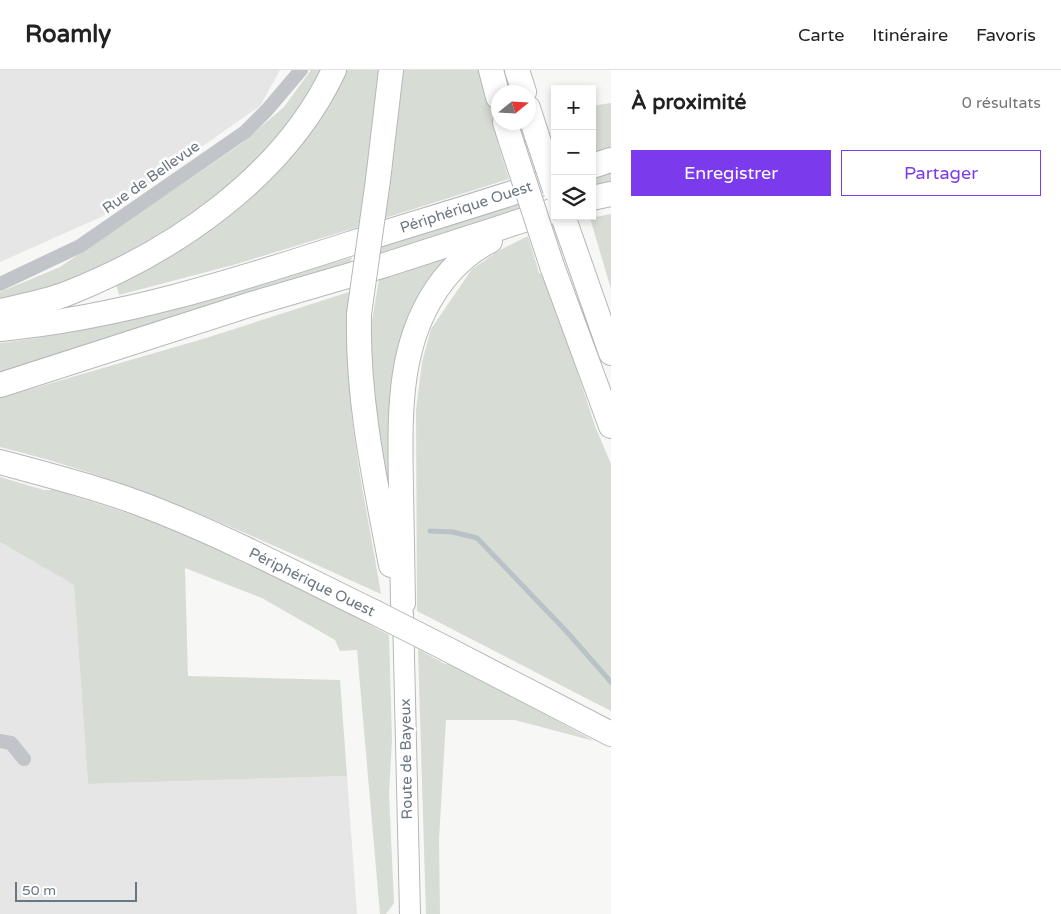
<!DOCTYPE html>
<html lang="fr">
<head>
<meta charset="utf-8">
<style>
  :root { --surface:#fff; --page:#f6f6f6; --text:#222; --muted:#767676; --line:#e0e0e0; --accent:#7c3aed }
  body { margin:0; font-family:"Varela Round",sans-serif; background:var(--page); color:var(--text) }
  .controls { position:absolute; right:15px; top:15px; display:grid; overflow:hidden; border-radius:0px; box-shadow:0 2px 8px #0003 }
  .controls button { width:45px; height:45px; display:grid; place-items:center; padding:0; border:0; border-bottom:1px solid var(--line); background:var(--surface); color:var(--text); font:25px sans-serif }
  .compass { position:absolute; left:491px; top:15px; width:45px; height:45px; border-radius:50%; background:var(--surface); box-shadow:0 2px 8px #0003; rotate:72deg }
  .scale { position:absolute; left:15px; bottom:12px; width:122px; box-sizing:border-box; padding-left:5px; border:2px solid #6a7682; border-top:0; font-size:14px; line-height:18px; white-space:nowrap; color:#6a7682; -webkit-text-stroke:4px #fff; paint-order:stroke }
  .list { margin:0; padding:0; list-style:none }
  h2 { display:flex; justify-content:space-between; align-items:center; height:65px; margin:0; padding:0 20px; font-size:21px }
  h2 small { font-size:16px; font-weight:400; color:var(--muted) }
  .actions { display:flex; gap:10px; padding:15px 20px }
  .actions a { flex:1; padding:11px 0; border:1px solid var(--accent); border-radius:0px; text-align:center; font-size:18px; color:var(--accent) }
  .actions .main { background:var(--accent); color:#fff }
  .icon { flex:none; width:28px; height:28px; fill:none; stroke:currentColor; stroke-width:2; stroke-linecap:round; stroke-linejoin:round }
  .map { position:relative; flex:none; width:611px; height:844px; overflow:hidden }
  header { display:flex; align-items:center; gap:30px; box-sizing:border-box; height:70px; padding:0 25px; background:var(--surface); border-bottom:1px solid var(--line) }
  header strong { font-size:24px }
  nav { display:flex; gap:28px; margin-inline-start:auto; font-size:18px }
  main { display:flex }
  aside { flex:1; background:var(--surface) }
  .map>svg:first-child { display:block }
  .built { fill:#e5e6e5 }
  .green { fill:#d7dcd4 }
  .lines { fill:none; stroke-linecap:round; stroke-linejoin:round }
  .stream { stroke:#b9c2c6; stroke-width:5 }
  .secondary-casing { stroke:#b4b8bc; stroke-width:22 }
  .trunk-casing { stroke:#b4b7ba; stroke-width:26 }
  .minor { stroke:#c1c4c8; stroke-width:14 }
  .secondary { stroke:#fff; stroke-width:20 }
  .trunk { stroke:#fff; stroke-width:24 }
  .trunk-bridge-casing { stroke:#b4b7ba; stroke-width:26; stroke-linecap:butt }
  .trunk-bridge { stroke:#fff; stroke-width:24 }
  .labels { text-anchor:middle; dominant-baseline:central; stroke-width:5; stroke-linejoin:round; paint-order:stroke }
  .street-label { font-size:15px; fill:#6a7682; stroke:#fff }
</style>
</head>
<body>
<header>
<strong>Roamly</strong>
<nav><a>Carte</a><a>Itinéraire</a><a>Favoris</a></nav>
</header>
<main>
<div class="map">
<svg width="611" height="844" viewBox="0 0 611 844">
  <rect width="100%" height="100%" fill="#f7f7f5"/>
  <path class="built" d="M0,0h280l-20,36 -159,111 -101,45z
    M0,472l74,43 14,199 259,-8 10,138h-357z"/>
  <path class="green" d="M311,0h13c-6,12 -16,23 -23,35 -56,79 -136,137 -224,176 -23,10 -52,14 -77,21v-10l60,-25 181,-123 43,-37z
    M347,0h35l-16,117 -8,40 -125,38 -114,30 -3,-11 42,-20 62,-42 29,-25 76,-88z
    M401,0h78l23,72 -4,2 11,35 -124,39z
    M611,33v45l-19,6v-48z
    M611,103v11l-19,4v-9z
    M518,132l3,11 -141,45 1,-13z
    M611,144v75l-21,-71z
    M528,166l11,37 7,3 49,150 16,38v247l-194,-100 -1,-201 6,-48 9,-33 41,-60 28,-19z
    M454,184l-42,58 -23,193 -17,-92 -4,-69 11,-65z
    M352,187l-2,10 -350,113v-37c120,-14 236,-52 352,-86z
    M352,221c-14,101 13,204 29,303 -124,-56 -248,-115 -381,-147v-49l206,-60z
    M0,407l44,13h11l110,35 83,35 141,75 3,105 -3,54 5,109 -8,11h-6l-23,-264 -17,1 -5,-11 -73,-42 -77,-30 3,108 152,4 7,96 -259,8 -14,-199 -74,-43z
    M418,579l27,15 6,-1 143,78 -79,-21h-69l-7,119 1,75h-14z"/>
  <g class="lines">
    <path class="stream" d="M430,461l23,1 24,6 90,94 44,50"/>
    <defs>
      <path id="secondary" d="M403,544l7,300"/>
      <path id="trunk" d="M491,0l7,27
        M517,0l7,22
        M528,38l9,28
        M505,52l7,22
        M592,96l19,-6
        M378,110l13,-110
        M592,128l19,-4
        M563,146l48,137
        M552,196l59,160
        M0,241c22,-5 45,-9 66,-17 107,-42 218,-117 268,-224
        M359,244c-2,86 16,167 32,251
        M0,259c119,-11 235,-48 349,-85 69,-22 138,-42 206,-65
        M0,315l255,-82 130,-38 170,-55
        M0,392c55,15 111,29 164,51 72,29 140,65 210,99
        M403,533c-1,-38 -1,-75 -2,-113 -1,-74 -5,-150 43,-211 13,-16 27,-29 46,-38
        M447,579l164,85"/>
    </defs>
    <use href="#secondary" class="secondary-casing"/>
    <use href="#trunk" class="trunk-casing"/>
    <path class="minor" d="M0,214l80,-38 165,-114 22,-22 34,-40
      M0,671l11,2 13,16"/>
    <use href="#secondary" class="secondary"/>
    <use href="#trunk" class="trunk"/>
    <defs>
      <path id="trunk-bridge" d="M537,66l18,54
        M512,74l40,122
        M359,244l19,-134
        M374,542l73,37"/>
    </defs>
    <use href="#trunk-bridge" class="trunk-bridge-casing"/>
    <use href="#trunk-bridge" class="trunk-bridge"/>
  </g>
  <g class="labels">
    <g class="street-label">
      <text transform="translate(151 107) rotate(-35)">Rue de Bellevue</text>
      <text transform="translate(466 137) rotate(-18)">Périphérique Ouest</text>
      <text transform="translate(312 512) rotate(26)">Périphérique Ouest</text>
      <text transform="translate(406 689) rotate(-91)">Route de Bayeux</text>
    </g>
  </g>
</svg>
<div class="controls">
<button>+</button>
<button>−</button>
<button><svg class="icon" aria-label="layers" viewBox="0 0 24 24"><path d="M12 4l9 5-9 5-9-5zM3 14l9 5 9-5"/></svg></button>
</div>
<svg class="compass" viewBox="-18 -18 36 36"><path d="M0-13l5 13h-10z" fill="#e53935"/><path d="M0 13l5-13h-10z" fill="#767676"/></svg>
<div class="scale">50 m</div>
</div>
<aside>
<h2>À proximité<small>0 résultats</small></h2>
<ul class="list">
</ul>
<div class="actions"><a class="main">Enregistrer</a><a>Partager</a></div>
</aside>
</main>
</body>
</html>
